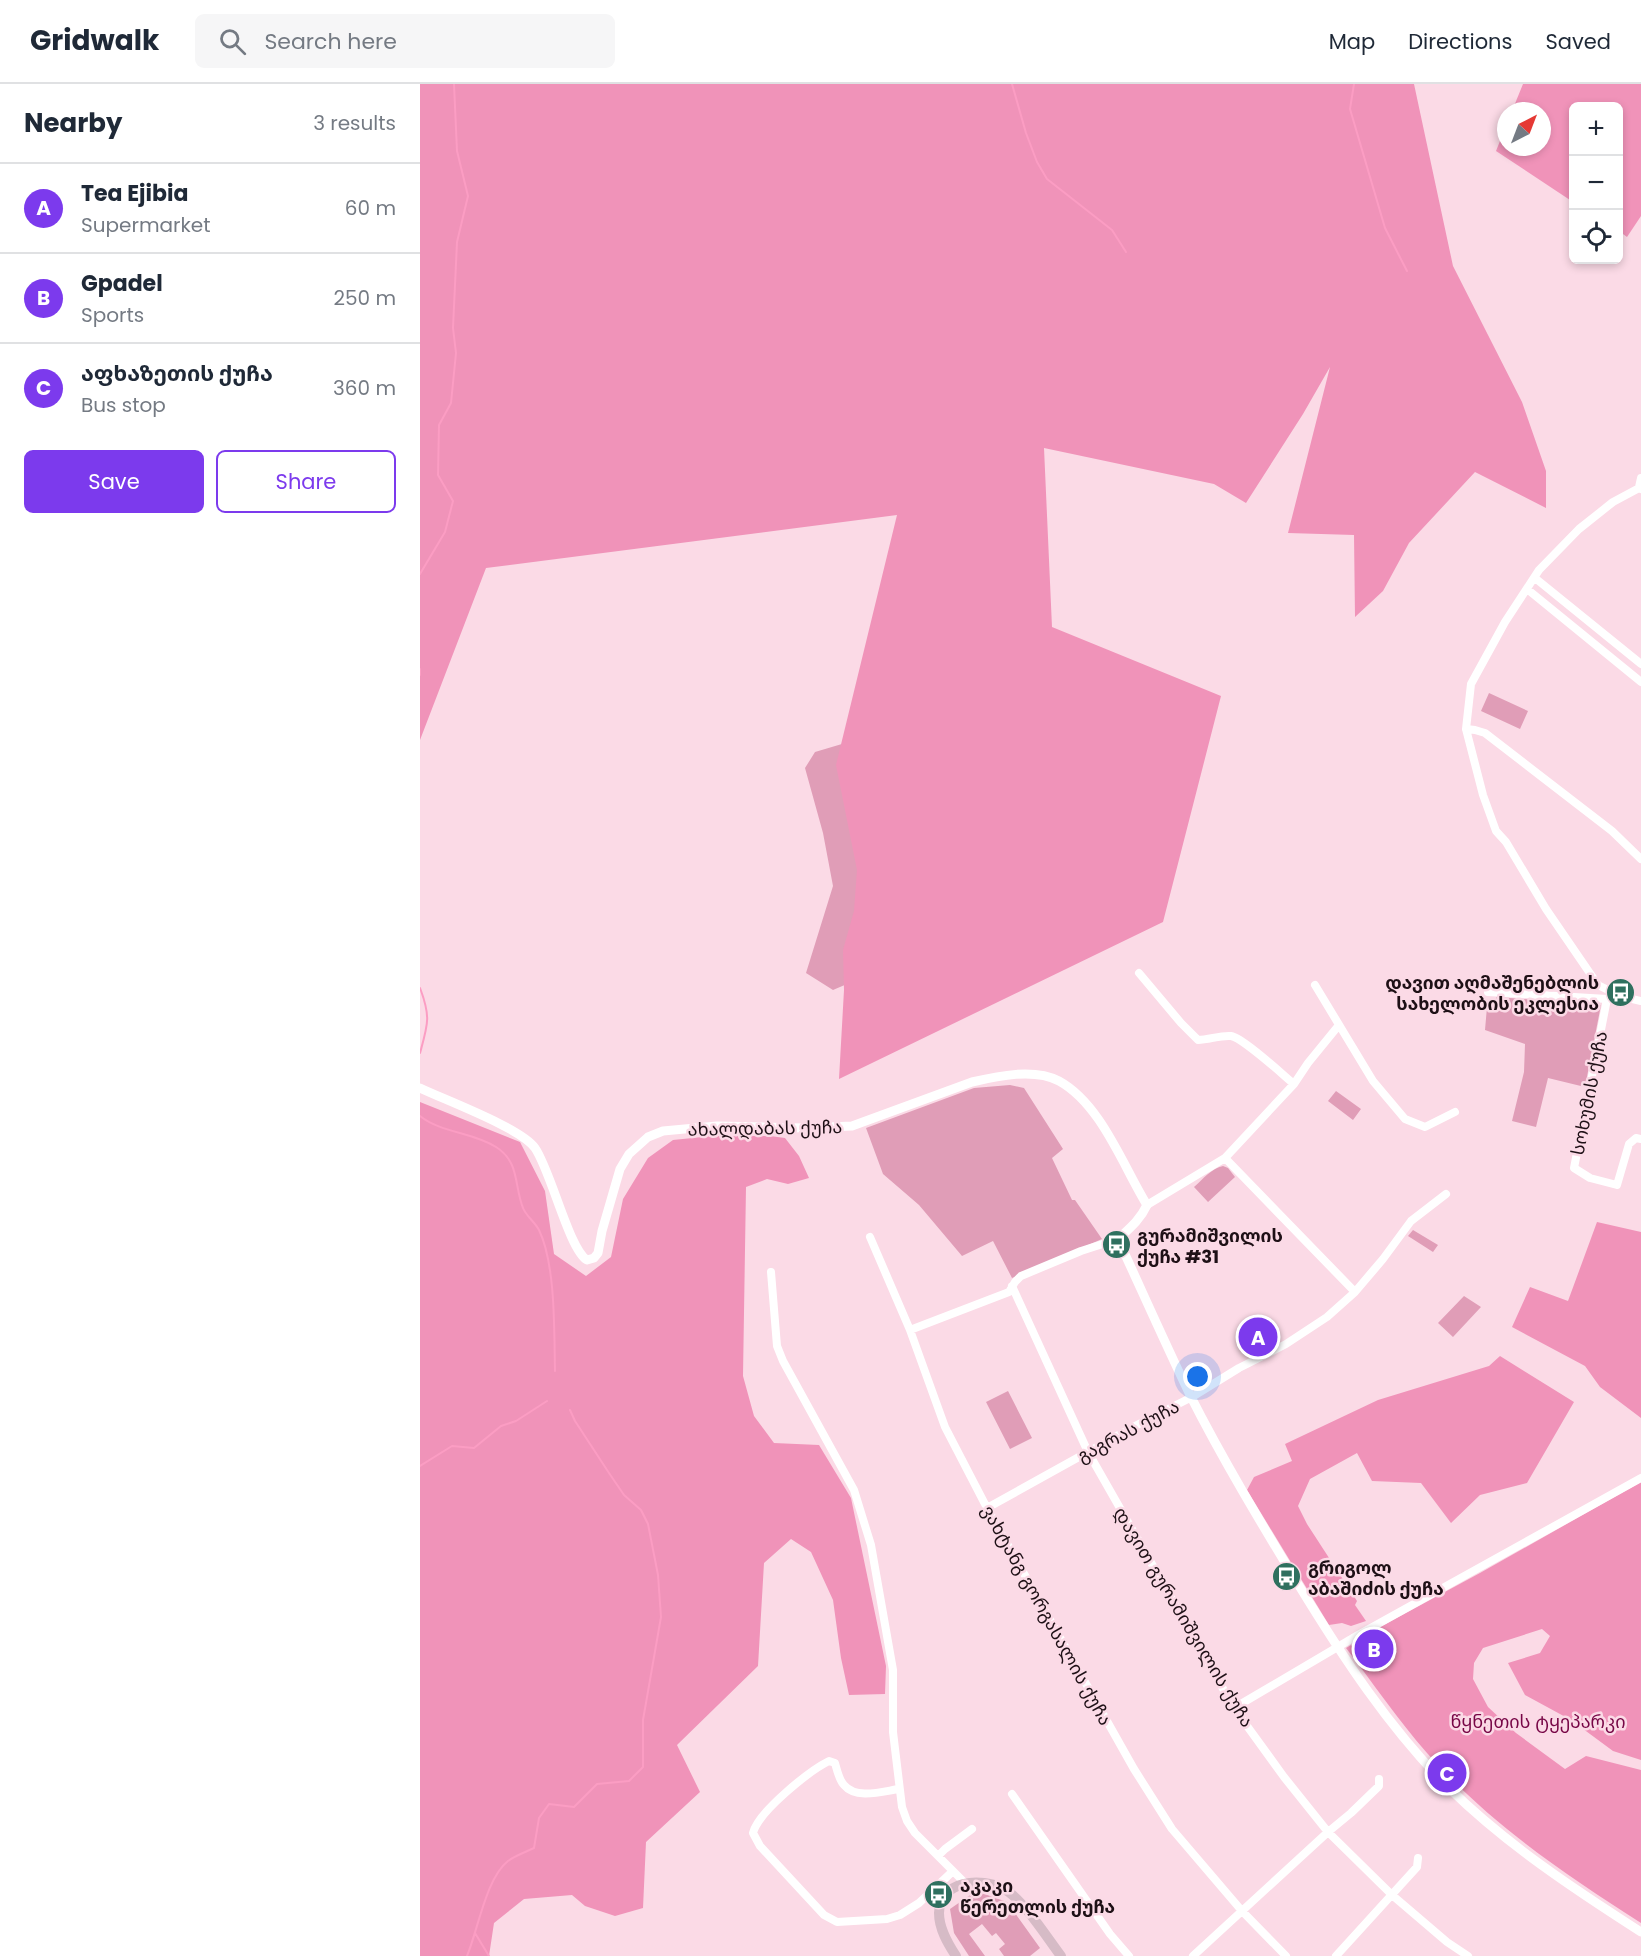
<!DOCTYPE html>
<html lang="en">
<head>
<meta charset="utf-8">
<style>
  :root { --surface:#fff; --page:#f6f6f7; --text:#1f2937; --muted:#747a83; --line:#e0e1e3; --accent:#7c3aed }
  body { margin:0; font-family:Poppins,"Noto Sans Georgian",sans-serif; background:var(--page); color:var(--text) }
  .controls { position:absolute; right:18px; top:18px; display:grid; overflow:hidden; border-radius:9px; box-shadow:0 3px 9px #0003 }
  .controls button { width:54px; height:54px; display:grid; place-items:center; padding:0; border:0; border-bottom:2px solid var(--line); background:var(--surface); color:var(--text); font:30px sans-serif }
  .compass { position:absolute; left:1077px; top:18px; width:54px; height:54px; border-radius:50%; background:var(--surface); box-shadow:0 3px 9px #0003; rotate:42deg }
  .you { position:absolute; left:778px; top:1293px; width:21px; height:21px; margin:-15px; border:4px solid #fff; border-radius:50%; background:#1a73e8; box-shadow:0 0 0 9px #1a73e833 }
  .badge { display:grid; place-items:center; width:39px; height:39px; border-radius:50%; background:var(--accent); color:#fff; font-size:20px; font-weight:700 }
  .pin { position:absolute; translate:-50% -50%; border:3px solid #fff; box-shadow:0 2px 6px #0006 }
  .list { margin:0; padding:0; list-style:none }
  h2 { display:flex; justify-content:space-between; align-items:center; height:78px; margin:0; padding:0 24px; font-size:26px }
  h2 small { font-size:20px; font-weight:400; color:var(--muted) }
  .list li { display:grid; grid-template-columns:39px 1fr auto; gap:18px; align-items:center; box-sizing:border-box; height:90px; padding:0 24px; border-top:2px solid var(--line) }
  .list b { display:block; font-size:22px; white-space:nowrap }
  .list p { margin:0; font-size:20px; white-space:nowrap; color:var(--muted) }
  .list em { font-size:20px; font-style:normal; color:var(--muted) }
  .actions { display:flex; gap:12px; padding:18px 24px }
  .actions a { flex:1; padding:14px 0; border:2px solid var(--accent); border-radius:9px; text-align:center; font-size:21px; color:var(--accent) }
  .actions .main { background:var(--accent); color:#fff }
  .icon { flex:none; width:33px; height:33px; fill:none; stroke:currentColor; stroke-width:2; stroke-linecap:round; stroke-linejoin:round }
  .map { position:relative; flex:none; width:1221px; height:1872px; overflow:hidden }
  header { display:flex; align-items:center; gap:36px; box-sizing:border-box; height:84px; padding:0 30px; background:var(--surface); border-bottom:2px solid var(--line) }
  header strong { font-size:28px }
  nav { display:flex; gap:33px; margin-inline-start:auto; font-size:21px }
  .search { width:420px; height:54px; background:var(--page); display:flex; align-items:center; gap:15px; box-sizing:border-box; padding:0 21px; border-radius:9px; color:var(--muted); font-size:22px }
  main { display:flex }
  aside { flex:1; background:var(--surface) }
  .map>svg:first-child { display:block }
  .green { fill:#e09db7 }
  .forest { fill:#f093b9 }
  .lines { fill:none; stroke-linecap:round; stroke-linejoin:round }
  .stream { stroke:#fb9dc3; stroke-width:2 }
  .minor { stroke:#fff; stroke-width:8 }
  .tertiary { stroke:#fff; stroke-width:9 }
  .secondary { stroke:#d6bbc6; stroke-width:10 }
  .labels { text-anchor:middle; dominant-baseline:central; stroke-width:5; stroke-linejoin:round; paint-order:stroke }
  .poi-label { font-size:18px; font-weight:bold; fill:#1e1016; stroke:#fbdae6; text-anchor:start }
  .street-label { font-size:18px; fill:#1e1016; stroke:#fbdae6 }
  .park-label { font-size:18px; fill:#770646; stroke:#fbdae6 }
</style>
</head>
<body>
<header>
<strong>Gridwalk</strong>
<div class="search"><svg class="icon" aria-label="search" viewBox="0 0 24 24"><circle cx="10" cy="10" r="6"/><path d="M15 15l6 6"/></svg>Search here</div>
<nav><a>Map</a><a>Directions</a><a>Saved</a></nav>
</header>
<main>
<aside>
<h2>Nearby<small>3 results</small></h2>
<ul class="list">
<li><span class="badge">A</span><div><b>Tea Ejibia</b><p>Supermarket</p></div><em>60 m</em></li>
<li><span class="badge">B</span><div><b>Gpadel</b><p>Sports</p></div><em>250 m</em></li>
<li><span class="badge">C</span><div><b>აფხაზეთის ქუჩა</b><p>Bus stop</p></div><em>360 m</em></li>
</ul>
<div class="actions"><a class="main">Save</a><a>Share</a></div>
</aside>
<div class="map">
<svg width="1221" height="1872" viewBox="0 0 1221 1872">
  <rect width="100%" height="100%" fill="#fbdae6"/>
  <path class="green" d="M1069,609l39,18 -8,18 -39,-18z
    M432,657l47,6 -52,237 -14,6 -27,-17 27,-87 -10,-53 -18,-65 10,-16z
    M1077,913l104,8 -16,82 -37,-9 -12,49 -24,-6 12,-49 1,-28 -40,-14 2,-23z
    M590,1001l14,3 39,61 -11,9 20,42h3l27,39 -90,39 -19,-37 -31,15 -43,-51 -36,-31 -17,-46 108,-40z
    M916,1007l25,18 -8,11 -25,-19z
    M803,1082l5,2 7,9 -27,25 -14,-15c9,-8 18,-19 29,-21z
    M993,1146l25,15 -5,7 -25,-16z
    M1044,1212l17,11 -28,30 -15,-14z
    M588,1307l24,47 -22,11 -24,-47z
    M556,1807l31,11 33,46 -10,8h-26l-5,-7 6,-5 -9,-11 -4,3 -10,-12 -13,10 16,22h-16l-15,-23 -4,-24z"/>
  <path class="forest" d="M0,0h994l39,182 69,136 24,69v37l-71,-36 -66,71 -26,48 -28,26 -1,-82 -66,-2 42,-166 -27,47 -57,89 -32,-19 -170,-36 8,179 169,69 -58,226 -324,157 5,-89 -1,-40 11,-39 3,-41 -21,-105 61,-250 -411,53 -66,172z
    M1103,0h118v132l-14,21 -8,-6 -1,-125h-44l-1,96 -77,-51 10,-25v21h36v-36h-30z
    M0,1018l100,40 25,49 9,63 32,22 25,-19 12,-58 25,-41 25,-18 39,-4h58l15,2 14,18 10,22 -21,6 -21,-5 -21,8 -3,189 11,40 20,27 45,2 32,53 35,168 -1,28 -36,1 -8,-37 -8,-58 -22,-48 -20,-13 -27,24 -6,103 -81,79 23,47 -54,50 -3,66 -28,8 -30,-10 -13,-11 -48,4 -30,24 -5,33h-69z
    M1177,1138l44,10v186l-41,-31 -15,-21 -73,-39 18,-40 38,14z
    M1080,1272l74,46 -47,81 -47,12 -29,28 -30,-40 -49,-2 -15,-28 -47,26 -12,27 9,18 50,77 -2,4 11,16 -15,5 -9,-3 -13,2 -82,-135 7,-13 38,-16 -7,-17 93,-44 111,-34z
    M1221,1398v278l-28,-9 -42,-31 -46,-25 -17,-32 32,-10 10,-17 -8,-7 -59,19 -9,15 -1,16 15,28 28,26 49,36 21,-13 55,14v153c-78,-50 -152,-100 -214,-170 -29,-33 -54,-70 -81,-105l5,-3 20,26 26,-19 -17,-25 100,-54z"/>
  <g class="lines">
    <path class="stream" d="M592,0l14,49 11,29 10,17 65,51 14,22
      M934,0l-4,25 35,119 22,43
      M0,490l25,-42 8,-31 -15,-26 1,-50 12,-22 5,-50 -3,-25 4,-86 11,-46 -11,-45 -3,-67
      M0,585v6
      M0,904c11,29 8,36 0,65
      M0,1032c21,17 53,16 76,31 24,15 18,39 27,61 3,8 12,14 16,22 17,35 15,103 16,141
      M0,1382l32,-20 22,2 27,-22 15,-5 31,-20
      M55,1849l14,23
      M47,1872c11,-26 19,-78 41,-95 8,-6 18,-9 26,-13l5,-30 10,-14 25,3 23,-23 32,-3 14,-14v-47l18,-103 -3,-42 -10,-51 -7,-14 -17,-15 -15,-22 -34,-52 -5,-11"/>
    <path class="minor" d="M1221,394l-2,9 2,2
      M1221,403l-28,15 -34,27 -40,41 -34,52 -34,62 -5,45 17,66 13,36 10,11 40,67 52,76 22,11 21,5
      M1115,494l106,86
      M1107,505l114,93
      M1046,645l9,1 10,3 127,98 29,28
      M719,889l42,50 17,17c11,0 22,-5 33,-4 12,2 51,38 63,48
      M895,901l58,96 32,38 20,8 30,-15
      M1068,908l119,7
      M1200,912l-13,3 -33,169 16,10 27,7 12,-41 7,-6 5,1
      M727,1121l78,-47 69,-74 14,-21 31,-38
      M450,1153l40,93 35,97 42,81 147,261 38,60 70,82 44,45
      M351,1188l6,74 6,15 71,129 17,55 22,125v62l9,75 5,14 8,12 50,50
      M592,1202l76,166 146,256 50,69 44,55 64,63 55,47 21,14
      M935,1208l28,-33 28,-38 35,-27
      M490,1246l99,-38 6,-10 6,-6 60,-25 37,-12
      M567,1424l146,-81 59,-30 47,-29 47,-24 41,-27 28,-25 -130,-134
      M814,1624l124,-73 283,-157
      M479,1705c-15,2 -43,11 -55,-4 -5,-5 -7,-15 -9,-22l-6,-2c-20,10 -71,51 -76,72l7,13 64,69 13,7 50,-3 13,-4 19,-12 34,-32
      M592,1710l98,140 19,22
      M518,1772l7,-7 27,-20
      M773,1872l135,-124 23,-19 28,-27v-7
      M916,1872l81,-89 1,-9"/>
    <path class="tertiary" d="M0,1004c25,12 101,40 115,60 16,23 34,101 52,112l7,-2 4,-5 4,-22 18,-62 9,-15 19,-17 15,-6 54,-5 87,2 48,-2 120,-44c26,-6 62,-14 87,-1 42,23 64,85 88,124 -7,15 -17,23 -29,34 24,52 47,104 72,156 33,65 71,128 108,189 44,72 91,144 151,204 57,56 125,101 192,144"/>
    <path class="secondary" d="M536,1872c-8,-12 -17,-27 -17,-43 1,-33 42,-36 65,-24 18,9 44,50 57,67"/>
  </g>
  <defs>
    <symbol id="bus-disc" viewBox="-11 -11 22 22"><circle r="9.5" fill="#2f705f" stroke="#fbdae6"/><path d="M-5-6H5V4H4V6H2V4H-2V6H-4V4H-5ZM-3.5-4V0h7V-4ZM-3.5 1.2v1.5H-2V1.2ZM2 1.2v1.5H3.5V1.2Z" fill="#fff"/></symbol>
  </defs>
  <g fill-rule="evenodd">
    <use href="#bus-disc" x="1184" y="892" width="33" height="33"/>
    <use href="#bus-disc" x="680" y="1144" width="33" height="33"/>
    <use href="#bus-disc" x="850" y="1476" width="33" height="33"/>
    <use href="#bus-disc" x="502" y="1794" width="33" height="33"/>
  </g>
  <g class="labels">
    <g class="poi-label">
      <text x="1179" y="898" text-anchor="end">დავით აღმაშენებლის<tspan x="1179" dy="21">სახელობის ეკლესია</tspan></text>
      <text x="717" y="1151">გურამიშვილის<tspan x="717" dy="21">ქუჩა #31</tspan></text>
      <text x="888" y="1483">გრიგოლ<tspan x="888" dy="21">აბაშიძის ქუჩა</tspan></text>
      <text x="540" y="1801">აკაკი<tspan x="540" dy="21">წერეთლის ქუჩა</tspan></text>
    </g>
    <g class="street-label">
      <text transform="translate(1169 1009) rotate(-79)">სოხუმის ქუჩა</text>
      <text transform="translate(345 1044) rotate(-1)">ახალდაბას ქუჩა</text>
      <text transform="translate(708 1347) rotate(-28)">გაგრას ქუჩა</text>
      <text transform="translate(627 1531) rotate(61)">ვახტანგ გორგასალის ქუჩა</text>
      <text transform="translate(764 1533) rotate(59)">დავით გურამიშვილის ქუჩა</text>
    </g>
    <g class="park-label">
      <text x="1118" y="1637">წყნეთის ტყეპარკი</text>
    </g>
  </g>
</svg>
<div class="controls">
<button>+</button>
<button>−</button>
<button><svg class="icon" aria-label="locate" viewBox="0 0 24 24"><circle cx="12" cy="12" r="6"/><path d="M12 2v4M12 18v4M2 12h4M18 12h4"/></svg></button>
</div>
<svg class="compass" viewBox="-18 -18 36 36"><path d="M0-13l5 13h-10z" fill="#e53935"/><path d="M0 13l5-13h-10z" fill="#747a83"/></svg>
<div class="you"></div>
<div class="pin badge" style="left:838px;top:1253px">A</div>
<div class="pin badge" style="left:954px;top:1565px">B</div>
<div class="pin badge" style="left:1027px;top:1689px">C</div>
</div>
</main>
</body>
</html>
